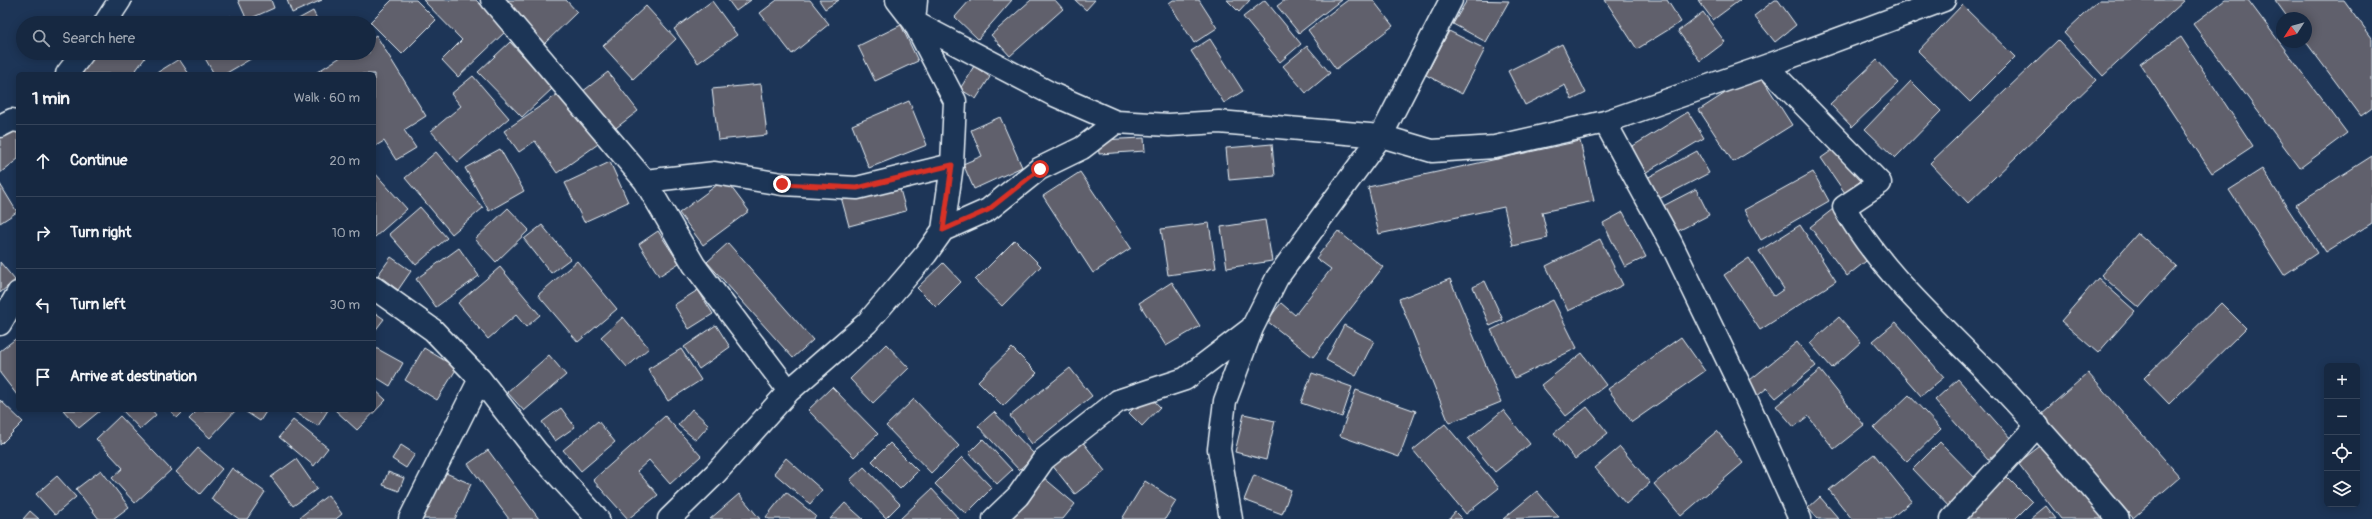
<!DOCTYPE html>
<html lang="en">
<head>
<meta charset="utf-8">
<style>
  :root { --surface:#162841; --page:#23344c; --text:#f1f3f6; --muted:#9ea6b1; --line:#35445a }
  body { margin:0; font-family:Pangolin,sans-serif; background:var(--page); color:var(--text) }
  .controls { position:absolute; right:12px; bottom:12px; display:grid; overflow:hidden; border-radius:6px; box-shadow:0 2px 10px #0003 }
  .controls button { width:36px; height:36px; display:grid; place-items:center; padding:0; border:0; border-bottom:1px solid var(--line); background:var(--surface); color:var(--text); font:20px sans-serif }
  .compass { position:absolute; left:2276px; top:12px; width:36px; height:36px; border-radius:50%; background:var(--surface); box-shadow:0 2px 10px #0003; rotate:234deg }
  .stop { position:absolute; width:12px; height:12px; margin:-9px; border:3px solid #d93025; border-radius:50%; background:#fff }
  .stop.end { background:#d93025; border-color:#fff; box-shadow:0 1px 4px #0008 }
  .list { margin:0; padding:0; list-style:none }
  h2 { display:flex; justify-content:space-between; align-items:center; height:52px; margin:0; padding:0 16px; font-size:17px }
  h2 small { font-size:13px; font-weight:400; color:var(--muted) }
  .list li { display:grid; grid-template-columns:26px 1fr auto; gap:12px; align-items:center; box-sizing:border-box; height:72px; padding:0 16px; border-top:1px solid var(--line) }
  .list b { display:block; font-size:15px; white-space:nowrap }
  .list em { font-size:13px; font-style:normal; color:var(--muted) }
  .icon { flex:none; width:22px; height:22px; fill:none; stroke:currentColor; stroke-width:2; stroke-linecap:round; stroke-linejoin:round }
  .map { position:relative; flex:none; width:2372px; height:519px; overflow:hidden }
  .search { position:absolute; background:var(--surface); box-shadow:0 2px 10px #0003; left:16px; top:16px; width:360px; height:44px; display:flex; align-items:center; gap:10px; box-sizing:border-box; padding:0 14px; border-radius:22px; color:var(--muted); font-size:15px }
  .panel { position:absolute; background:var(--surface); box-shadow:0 2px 10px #0003; left:16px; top:72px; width:360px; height:340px; border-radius:6px }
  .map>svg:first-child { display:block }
  .building { fill:#61606c; stroke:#e8f1f8 }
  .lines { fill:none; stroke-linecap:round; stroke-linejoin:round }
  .street-casing { stroke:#e8f1f8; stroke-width:25 }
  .street { stroke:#1d3557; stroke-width:22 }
  .route { stroke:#d93025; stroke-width:5 }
</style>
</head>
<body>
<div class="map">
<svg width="2372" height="519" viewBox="0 0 2372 519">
  <rect width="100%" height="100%" fill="#1d3557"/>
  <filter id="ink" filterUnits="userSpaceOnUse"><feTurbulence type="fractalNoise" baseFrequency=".025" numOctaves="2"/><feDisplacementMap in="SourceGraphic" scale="8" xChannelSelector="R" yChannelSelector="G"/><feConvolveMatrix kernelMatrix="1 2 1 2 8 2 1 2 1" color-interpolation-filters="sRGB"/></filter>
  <g filter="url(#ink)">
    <path class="building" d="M238,0h33l3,8 -27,12z
      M287,0h35l-30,13z
      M392,0h24l20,20 -34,34 -32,-32z
      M423,0h53l30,31 -48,46 -16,-17 20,-20z
      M503,0h63l11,12 -33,32z
      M728,0h23l-15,11z
      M777,0h33l19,24 -37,30 -32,-41z
      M819,0h20l-14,9z
      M970,0h42l-34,39 -23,-22z
      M1031,0h24l8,9 -53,47 -19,-21z
      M1075,0h20l-9,10z
      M1173,0h26l18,28 -23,15 -25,-40z
      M1227,0h23l-11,12z
      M1265,0l36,44 -21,18 -37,-45z
      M1285,0h56l-42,33 -22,-27z
      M1348,0h25l20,26 -57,43 -28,-39z
      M1467,0l42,1 -23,41 -33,-18z
      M1605,0h62l14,22 -44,27z
      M1698,0h42l-27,20z
      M1775,0h3l18,25 -21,17 -21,-26z
      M2099,0h86l-82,76 -39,-43z
      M2225,0h23l99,133 -47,35 -107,-144z
      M2275,0h69l28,38v70l-11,8 -55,-74v-24h-18z
      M712,1l25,34 -39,28 -24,-34z
      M1962,5l53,52 -45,45 -52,-51z
      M646,6l30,33 -43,40 -30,-33z
      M313,11l6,12h-28z
      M1703,12l22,30 -25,19 -22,-30z
      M231,16l4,7h-16z
      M901,25l17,36 -43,20 -17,-35z
      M1449,31l36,18 -23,45 -36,-19z
      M376,35l50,81 -22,14 12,18 -20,12 -12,-19 -10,6v-73h-60l33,-21h22v-13z
      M2181,37l72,109 -41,27 -72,-109z
      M1210,39l33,52 -19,12 -33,-52z
      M2058,40l38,40 -128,123 -38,-40z
      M510,42l43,46 -31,29 -44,-45z
      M1562,44l24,49 -14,7 -7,-15 -40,20 -17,-34z
      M1307,46l23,27 -24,20 -23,-27z
      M94,53h44l7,5 -12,16h-51l-3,-2z
      M202,53h49l3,4 -29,17h-11z
      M287,53h14l-11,6z
      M179,59l10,15h-34z
      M1877,60l21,23 -46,44 -22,-23z
      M974,66l16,11 -14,22 -16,-10z
      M608,72l30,39 -26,20 -30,-39z
      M1758,72l34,53 -59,37 -34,-52z
      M473,76l36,42 -51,44 -27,-31 30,-25 -10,-12z
      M1911,81l30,30 -46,47 -30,-29z
      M761,84l6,51 -49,5 -6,-51z
      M564,90l37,52 -44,31 -22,-32 -16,11 -15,-21z
      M909,101l18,44 -58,23 -17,-43z
      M1688,112l16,26 -61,36 -15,-25z
      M1000,117l22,50 -48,22 -11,-25 19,-8 -11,-26z
      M18,128v31l-18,14v-37z
      M1144,138l1,13 -46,3 -1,-14z
      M1580,141l14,60 -52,11 6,26 -35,8 -9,-39 -125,27 -11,-47z
      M1272,144l3,32 -46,4 -3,-32z
      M1838,146l24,34 -17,13 -24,-35z
      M500,149l24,42 -35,20 -24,-43z
      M1697,151l12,22 -52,27 -12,-21z
      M436,152l47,56 -31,26 -47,-56z
      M2372,156v67l-46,29 -31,-47z
      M610,162l18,40 -44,20 -19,-39z
      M2262,169l55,84 -33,22 -55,-85z
      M374,172l33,37 -32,28h-1z
      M1080,172l51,76 -38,25 -50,-77z
      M1813,172l16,29 -68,39 -17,-30z
      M725,179l24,32 -46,34 -24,-32z
      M898,182l8,29 -57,15 -8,-29z
      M0,184l17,28 -17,11z
      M1696,189l13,26 -33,17 -13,-26z
      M420,207l27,31 -31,27 -27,-31z
      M508,208l21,22 -33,32 -21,-23z
      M1833,209l37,49 -23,18 -37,-49z
      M1623,212l23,45 -21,10 -22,-44z
      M1265,220l7,41 -45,7 -6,-41z
      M1209,223l7,45 -48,7 -7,-46z
      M542,225l28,34 -19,14 -27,-34z
      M1800,225l36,56 -76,49 -36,-55 25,-17 25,38 10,-7 -25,-38z
      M658,231l21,32 -20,13 -20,-32z
      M1338,231l45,36 -70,90 -46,-36 14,-18 14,12 36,-46 -15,-11z
      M2138,233l38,33 -37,42 -38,-33z
      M1600,239l23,46 -55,26 -22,-45z
      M1015,240l26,26 -39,40 -27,-26z
      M728,243l85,97 -20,18 -86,-96z
      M459,248l20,28 -43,31 -20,-28z
      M391,257l20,14 -13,19 -20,-15z
      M577,261l40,48 -39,33 -40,-47z
      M0,262l15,18 -15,13z
      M943,263l18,19 -25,25 -19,-19z
      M500,267l40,48 -14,12 -10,-12 -28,24 -30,-36z
      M2098,278l37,33 -37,42 -37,-32z
      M1450,279l51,123 -52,21 -50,-124z
      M1485,281l18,39 -13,6 -17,-39z
      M1172,282l28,44 -34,20 -27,-43z
      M698,290l15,24 -24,15 -15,-24z
      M1553,300l24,48 -62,30 -24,-48z
      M2221,303l25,25 -77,76 -25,-26z
      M374,312l10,7 -10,13z
      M623,317l26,31 -22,19 -26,-30z
      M1839,317l22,25 -29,26 -22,-25z
      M1896,322l48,55 -23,19 -48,-55z
      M716,325l14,22 -31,22 -15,-22z
      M1344,325l30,16 -18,35 -30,-16z
      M18,337v56l-1,2 -17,-22v-22z
      M1681,337l24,34 -73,51 -24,-33z
      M1797,342l19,24 -40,32 -9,-10 -11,9 -11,-13z
      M886,344l23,24 -36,35 -23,-24z
      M374,347l29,16 -13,23 -16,-10z
      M424,348l33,20 -20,32 -32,-20z
      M1012,348l25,25 -34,33 -25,-25z
      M681,349l20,31 -33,21 -20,-32z
      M1582,353l24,32 -40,31 -25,-31z
      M549,355l17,20 -42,36 -17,-19z
      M1070,368l22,28 -60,48 -22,-28z
      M1820,370l44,55 -30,24 -26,-33 -14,11 -18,-21z
      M1312,373l40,14 -10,30 -41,-14z
      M2088,373l92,104 -47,41 -92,-104z
      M1958,379l53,60 -23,21 -53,-60z
      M832,387l46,47 -24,23 -46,-47z
      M374,389l12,11 -29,30 -22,-20h39z
      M1356,390l60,21 -17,46 -59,-21z
      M1148,394l12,13 -18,19 -13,-13z
      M1909,395l32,34 -34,33 -33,-34z
      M914,399l45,47 -28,27 -45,-47z
      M0,400l23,22 -23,23z
      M1587,407l21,26 -33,26 -21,-26z
      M561,408l14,19 -20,14 -13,-19z
      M692,409l17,16 -13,15 -18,-15z
      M63,410h38l-22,18z
      M122,410h30l4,5 -16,14z
      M170,410h15l-8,8z
      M198,410h38l-26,28 -21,-19z
      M243,410h24l-7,11z
      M291,410h37l-10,16z
      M1503,410l27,34 -35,28 -27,-33z
      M994,412l41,43 -16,15 -41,-44z
      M1244,414l31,7 -9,39 -31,-8z
      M120,416l51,54 -36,33 -23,-25 11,-10 -27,-29z
      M665,416l36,40 -31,28 -21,-24 -12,11 21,24 -30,24 -35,-39z
      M293,420l35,28 -14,18 -35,-29z
      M598,421l17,21 -34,29 -18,-21z
      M1445,424l54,64 -33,26 -53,-64z
      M1717,431l26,32 -62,53 -27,-32z
      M983,439l29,31 -15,14 -28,-31z
      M1082,441l23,30 -30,23 -23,-29z
      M1940,442l40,41 -28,27 -39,-41z
      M890,443l28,28 -18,18 -28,-28z
      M2044,443l59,76h-42l-43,-56z
      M401,445l14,9 -9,14 -14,-9z
      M1620,447l30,36 -24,21 -31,-36z
      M198,448l24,21 -22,25 -24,-22z
      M488,450l51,69h-30l-41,-55z
      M1874,454l38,47 -22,18h-38l-23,-29z
      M962,457l30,31 -26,26 -31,-30z
      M786,458l36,32 -12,14 -36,-31z
      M296,459l21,30 -24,17 -22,-29z
      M864,467l36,37 -14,14 -36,-38z
      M232,468l33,24 -18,27h-8l-28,-20z
      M101,470l28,37 -16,12h-14l-23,-30z
      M439,470l32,14 -16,35h-37z
      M388,472l16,6 -5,13 -16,-6z
      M1254,475l37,15 -9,24 -38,-14z
      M2005,475l27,27 -17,17h-53z
      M57,476l19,21 -21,18 -19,-21z
      M1043,477l32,27 -12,15h-53z
      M1145,481l31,20 -11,18h-43z
      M932,489l27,30h-59z
      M1537,491l22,26 -56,2z
      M786,492l30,24 -2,3h-45l-3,-2z
      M739,494l21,25h-50z
      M328,495l14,19 -6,5h-34l-2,-2z
      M1820,497l19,22h-21l-10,-11z
      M845,503l18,16h-33z
      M2046,506l10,13h-26z
      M30,511l9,8h-16z
      M1455,512l7,7h-13z"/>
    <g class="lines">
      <defs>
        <path id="street" d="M492,0l153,181 49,84 95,126
          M897,0l17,22 138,72 64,28
          M105,23l15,-23
          M1766,66l114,117 -36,24c35,62 91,112 141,163 46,48 90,98 133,149
          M67,74l16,-21
          M1605,122l66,121 74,153 55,123
          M0,126l12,-6 6,1
          M645,181l70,-8 67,11 75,4 95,-23
          M943,230l45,-20 51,-41 43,-21 34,-26 53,3 50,-3 162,14 51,15 63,-4 110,-25 161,-56 178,-66
          M374,288l59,42 47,49 57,73 61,67
          M0,324l18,-31
          M410,519l70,-140
          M669,519l46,-45 74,-83 78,-68 59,-69 17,-24 9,-65 3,-64 -41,-79 2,-22
          M994,519l24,-23 26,-37 74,-58 67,-22 67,-51
          M1231,519l-12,-70 6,-48 27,-73 25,-50 104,-142 70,-136
          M1952,519l86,-94"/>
      </defs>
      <use href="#street" class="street-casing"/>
      <use href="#street" class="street"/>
    </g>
  </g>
  <g class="lines" filter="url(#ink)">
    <path class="route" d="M782,184l75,4 95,-23 -9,65 45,-20 52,-41"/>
  </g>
</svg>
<div class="controls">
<button>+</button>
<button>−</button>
<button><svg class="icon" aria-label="locate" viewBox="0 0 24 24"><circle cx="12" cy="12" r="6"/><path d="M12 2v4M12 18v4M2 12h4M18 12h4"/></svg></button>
<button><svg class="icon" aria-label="layers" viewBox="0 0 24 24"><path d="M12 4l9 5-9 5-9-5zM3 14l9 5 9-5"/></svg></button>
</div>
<svg class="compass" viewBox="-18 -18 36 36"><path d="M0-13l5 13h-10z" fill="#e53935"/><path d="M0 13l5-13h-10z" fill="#9ea6b1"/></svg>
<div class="stop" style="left:1040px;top:169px"></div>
<div class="stop end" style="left:782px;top:184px"></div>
<div class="search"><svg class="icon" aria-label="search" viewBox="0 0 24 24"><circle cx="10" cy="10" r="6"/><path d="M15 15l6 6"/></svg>Search here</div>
<section class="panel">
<h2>1 min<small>Walk · 60 m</small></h2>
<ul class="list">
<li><svg class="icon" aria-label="ahead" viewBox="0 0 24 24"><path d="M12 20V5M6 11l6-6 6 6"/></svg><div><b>Continue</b></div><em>20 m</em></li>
<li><svg class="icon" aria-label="right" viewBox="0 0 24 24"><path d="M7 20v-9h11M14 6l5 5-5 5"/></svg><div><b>Turn right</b></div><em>10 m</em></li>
<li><svg class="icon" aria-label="left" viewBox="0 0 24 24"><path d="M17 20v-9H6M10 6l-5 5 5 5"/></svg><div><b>Turn left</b></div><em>30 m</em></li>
<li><svg class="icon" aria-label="arrive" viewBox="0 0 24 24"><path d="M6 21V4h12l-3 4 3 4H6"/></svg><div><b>Arrive at destination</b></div></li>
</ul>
</section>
</div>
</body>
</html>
